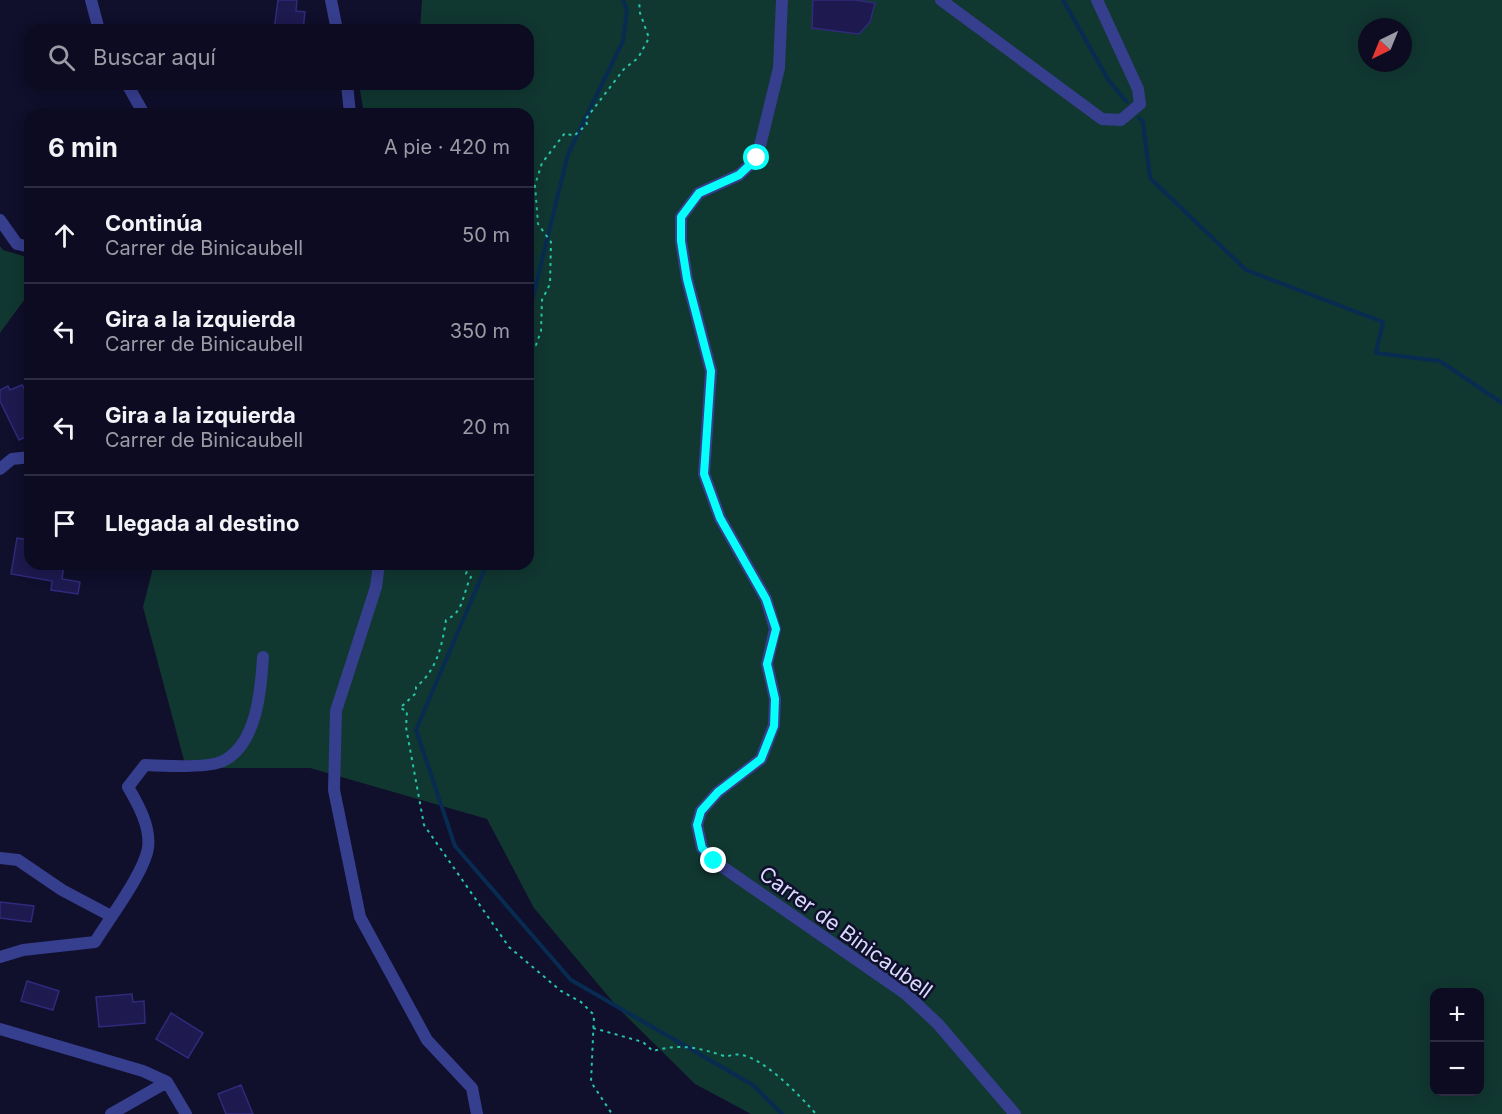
<!DOCTYPE html>
<html lang="es">
<head>
<meta charset="utf-8">
<style>
  :root { --surface:#0c0b21; --page:#1a192e; --text:#f1f3f6; --muted:#9a9ba5; --line:#2c2b3f }
  body { margin:0; font-family:Inter,sans-serif; background:var(--page); color:var(--text) }
  .controls { position:absolute; right:18px; bottom:18px; display:grid; overflow:hidden; border-radius:12px; box-shadow:0 3px 15px #0003 }
  .controls button { width:54px; height:54px; display:grid; place-items:center; padding:0; border:0; border-bottom:2px solid var(--line); background:var(--surface); color:var(--text); font:30px sans-serif }
  .compass { position:absolute; left:1358px; top:18px; width:54px; height:54px; border-radius:50%; background:var(--surface); box-shadow:0 3px 15px #0003; rotate:223deg }
  .stop { position:absolute; width:18px; height:18px; margin:-14px; border:4px solid #06fff9; border-radius:50%; background:#fff }
  .stop.end { background:#06fff9; border-color:#fff; box-shadow:0 2px 6px #0008 }
  .list { margin:0; padding:0; list-style:none }
  h2 { display:flex; justify-content:space-between; align-items:center; height:78px; margin:0; padding:0 24px; font-size:26px }
  h2 small { font-size:20px; font-weight:400; color:var(--muted) }
  .list li { display:grid; grid-template-columns:39px 1fr auto; gap:18px; align-items:center; box-sizing:border-box; height:96px; padding:0 24px; border-top:2px solid var(--line) }
  .list b { display:block; font-size:22px; white-space:nowrap }
  .list p { margin:0; font-size:20px; white-space:nowrap; color:var(--muted) }
  .list em { font-size:20px; font-style:normal; color:var(--muted) }
  .icon { flex:none; width:33px; height:33px; fill:none; stroke:currentColor; stroke-width:2; stroke-linecap:round; stroke-linejoin:round }
  .map { position:relative; flex:none; width:1502px; height:1114px; overflow:hidden }
  .search { position:absolute; background:var(--surface); box-shadow:0 3px 15px #0003; left:24px; top:24px; width:510px; height:66px; display:flex; align-items:center; gap:15px; box-sizing:border-box; padding:0 21px; border-radius:18px; color:var(--muted); font-size:22px }
  .panel { position:absolute; background:var(--surface); box-shadow:0 3px 15px #0003; left:24px; top:108px; width:510px; height:462px; border-radius:18px }
  .map>svg:first-child { display:block }
  .green { fill:#113731; fill-rule:evenodd }
  .lines { fill:none; stroke-linecap:round; stroke-linejoin:round }
  .stream { stroke:#082c51; stroke-width:4 }
  .building { fill:#1e194f; stroke:#302a7c; stroke-width:1.5 }
  .path { stroke:#26c6a9; stroke-width:2; stroke-dasharray:3 4.5; stroke-linecap:butt }
  .street { stroke:#363e8e; stroke-width:12 }
  .route { stroke:#06fff9; stroke-width:8 }
  .labels { text-anchor:middle; dominant-baseline:central; stroke-width:5; stroke-linejoin:round; paint-order:stroke }
  .street-label { font-size:21px; fill:#dadaff; stroke:#100f2c }
</style>
</head>
<body>
<div class="map">
<svg width="1502" height="1114" viewBox="0 0 1502 1114">
  <rect width="100%" height="100%" fill="#100f2c"/>
  <path class="green" d="M422,0h1080v1114h-751l-56,-30 -77,-76 -84,-100 -47,-89 -177,-51h-124l-43,-161 11,-43h374v-450h-164l-5,-30h169v-54h-108zM1367,27h36v36h-36zM1434,992h46v100h-46z
    M0,246l3,4 27,8v34l-30,41z"/>
  <g class="lines">
    <path class="stream" d="M1063,0l46,81 18,21
      M1139,118l4,4 7,56 96,92 137,52 -7,31 64,8 62,42
      M528,439l4,-138 36,-147 55,-113 4,-31 -4,-10
      M487,564l-71,166 39,116 116,134 182,105 29,29"/>
  </g>
  <path class="building" d="M278,0h19l-1,11 9,1 -2,18h-29z
    M813,0h43l19,3 -5,19 -11,12 -47,-6z
    M22,385l2,3 6,-3v41l-4,2 4,7 -11,5 -19,-39v-11l8,-4 2,4z
    M17,538l13,2v24h34l-2,15 18,3 -2,12 -27,-4 1,-9 -41,-7z
    M0,902l34,4 -3,16 -31,-4z
    M27,981l32,10 -6,19 -32,-9z
    M132,994l1,8 11,-1 1,22 -46,4 -3,-30z
    M171,1013l32,20 -15,25 -32,-19z
    M241,1085l12,29h-27l-8,-20z"/>
  <g class="lines">
    <path class="path" d="M528,347l8,-2 5,-14 1,-31 8,-16 1,-42 -13,-18 -3,-39 7,-22 23,-30 9,3 13,-12 -2,-4 39,-51 14,-11 11,-20 -9,-25 -1,-13
      M469,564l-3,10 5,3c-9,17 -6,34 -25,43 -4,26 -9,50 -30,67v6l-16,15 7,3 -1,16 18,98 85,122 52,44 20,11 13,13 -3,67 21,32
      M593,1028l50,14 10,9c28,-8 47,-3 74,6 24,-15 74,40 89,57"/>
    <path class="street" d="M91,0l8,30
      M331,0l6,30
      M782,0l-3,68 -22,90 -18,17 -40,18 -18,24v24l6,38 24,92 -7,103 16,44 46,81 9,30 -8,35 8,35 -1,26 -13,34 -43,33 -17,19 -4,14 5,23 12,13 192,133 32,30 77,90
      M941,0l161,119 19,1 19,-16 -2,-15 -41,-89
      M127,84l17,30
      M347,84l3,30
      M0,220l17,24 13,3
      M0,469l12,-10 18,-2
      M379,564l-3,23 -40,124 -2,79 26,127 67,123 45,48 5,26
      M0,858l18,2 44,30 49,26
      M0,957l23,-7 72,-8c14,-23 49,-69 53,-94 3,-21 -10,-44 -20,-61l17,-22c18,1 64,3 78,-4 34,-17 38,-71 40,-104
      M0,1029l143,42 24,11 19,32
      M111,1114l56,-32"/>
  </g>
  <g class="lines">
    <path class="route" d="M714,861l-12,-13 -5,-23 4,-14 17,-19 43,-33 13,-33 1,-27 -8,-35 9,-35 -10,-30 -46,-81 -16,-44 7,-103 -24,-92 -6,-38v-24l18,-24 40,-18 18,-17"/>
  </g>
  <g class="labels">
    <g class="street-label">
      <text transform="translate(846 932) rotate(36)">Carrer de Binicaubell</text>
    </g>
  </g>
</svg>
<div class="controls">
<button>+</button>
<button>−</button>
</div>
<svg class="compass" viewBox="-18 -18 36 36"><path d="M0-13l5 13h-10z" fill="#e53935"/><path d="M0 13l5-13h-10z" fill="#9a9ba5"/></svg>
<div class="stop" style="left:757px;top:158px"></div>
<div class="stop end" style="left:714px;top:861px"></div>
<div class="search"><svg class="icon" aria-label="search" viewBox="0 0 24 24"><circle cx="10" cy="10" r="6"/><path d="M15 15l6 6"/></svg>Buscar aquí</div>
<section class="panel">
<h2>6 min<small>A pie · 420 m</small></h2>
<ul class="list">
<li><svg class="icon" aria-label="ahead" viewBox="0 0 24 24"><path d="M12 20V5M6 11l6-6 6 6"/></svg><div><b>Continúa</b><p>Carrer de Binicaubell</p></div><em>50 m</em></li>
<li><svg class="icon" aria-label="left" viewBox="0 0 24 24"><path d="M17 20v-9H6M10 6l-5 5 5 5"/></svg><div><b>Gira a la izquierda</b><p>Carrer de Binicaubell</p></div><em>350 m</em></li>
<li><svg class="icon" aria-label="left" viewBox="0 0 24 24"><path d="M17 20v-9H6M10 6l-5 5 5 5"/></svg><div><b>Gira a la izquierda</b><p>Carrer de Binicaubell</p></div><em>20 m</em></li>
<li><svg class="icon" aria-label="arrive" viewBox="0 0 24 24"><path d="M6 21V4h12l-3 4 3 4H6"/></svg><div><b>Llegada al destino</b></div></li>
</ul>
</section>
</div>
</body>
</html>
